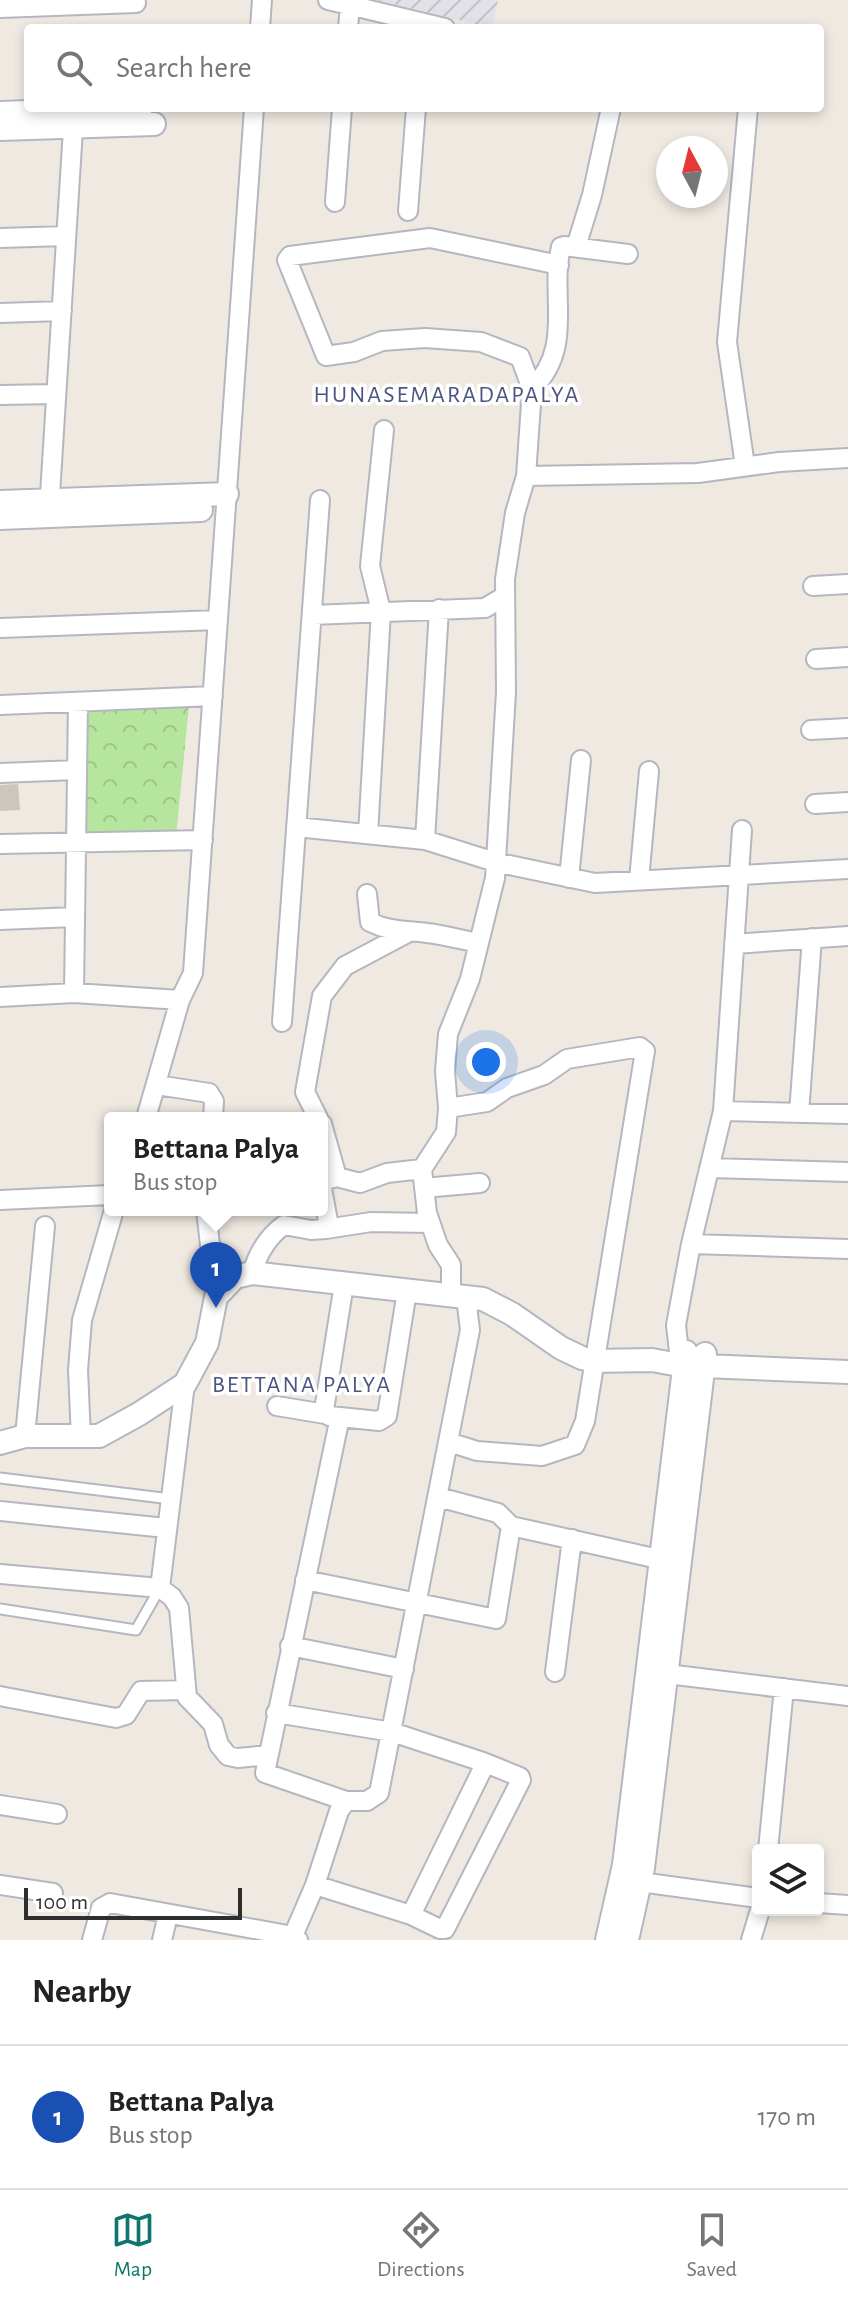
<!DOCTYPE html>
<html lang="en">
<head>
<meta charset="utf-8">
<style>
  :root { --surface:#fff; --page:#f6f6f6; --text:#222; --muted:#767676; --line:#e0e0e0; --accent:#0f766e }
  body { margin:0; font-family:"Alegreya Sans",sans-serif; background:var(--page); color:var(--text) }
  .controls { position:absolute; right:24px; bottom:24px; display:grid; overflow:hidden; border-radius:8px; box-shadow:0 4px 12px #0003 }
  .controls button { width:72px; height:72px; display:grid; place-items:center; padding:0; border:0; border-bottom:2px solid var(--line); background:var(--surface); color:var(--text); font:40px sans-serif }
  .compass { position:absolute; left:656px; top:136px; width:72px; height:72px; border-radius:50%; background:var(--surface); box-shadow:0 4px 12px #0003; rotate:353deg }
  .scale { position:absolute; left:24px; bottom:20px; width:218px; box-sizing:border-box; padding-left:8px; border:4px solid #2e2e2e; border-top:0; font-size:22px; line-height:28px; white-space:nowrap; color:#2e2e2e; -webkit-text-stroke:6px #fff; paint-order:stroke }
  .you { position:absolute; left:486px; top:1062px; width:28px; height:28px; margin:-20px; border:6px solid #fff; border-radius:50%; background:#1a73e8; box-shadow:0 0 0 12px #1a73e833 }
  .badge { display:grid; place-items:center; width:52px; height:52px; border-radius:50%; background:var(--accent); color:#fff; font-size:26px; font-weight:700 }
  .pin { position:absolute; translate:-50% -66px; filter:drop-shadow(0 2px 4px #0008) }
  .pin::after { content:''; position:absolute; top:42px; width:28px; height:24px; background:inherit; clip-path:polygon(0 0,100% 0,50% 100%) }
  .popup { position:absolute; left:104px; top:1112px; width:224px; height:104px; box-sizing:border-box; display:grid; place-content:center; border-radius:8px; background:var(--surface); filter:drop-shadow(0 2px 6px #0005); font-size:26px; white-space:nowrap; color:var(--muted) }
  .popup b { font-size:30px; color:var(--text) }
  .popup::after { content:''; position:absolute; left:50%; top:100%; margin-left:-16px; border:16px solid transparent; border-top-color:var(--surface) }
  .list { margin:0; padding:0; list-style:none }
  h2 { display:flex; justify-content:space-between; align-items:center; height:104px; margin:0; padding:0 32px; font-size:34px }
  h2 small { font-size:26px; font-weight:400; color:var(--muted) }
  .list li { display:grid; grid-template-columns:52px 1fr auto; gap:24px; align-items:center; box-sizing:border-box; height:144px; padding:0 32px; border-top:2px solid var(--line) }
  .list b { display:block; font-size:30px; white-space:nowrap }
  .list p { margin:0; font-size:26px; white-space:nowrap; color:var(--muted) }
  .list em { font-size:26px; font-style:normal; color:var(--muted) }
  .icon { flex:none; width:44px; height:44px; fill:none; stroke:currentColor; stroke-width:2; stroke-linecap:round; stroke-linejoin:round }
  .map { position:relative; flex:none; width:848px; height:1940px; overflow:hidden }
  .search { position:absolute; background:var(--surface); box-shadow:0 4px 12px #0003; left:24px; right:24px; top:24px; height:88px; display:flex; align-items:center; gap:20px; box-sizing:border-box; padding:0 28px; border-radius:8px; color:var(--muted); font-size:30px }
  .sheet { height:248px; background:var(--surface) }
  nav { display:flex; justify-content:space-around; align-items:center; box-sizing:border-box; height:112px; border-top:2px solid var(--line); background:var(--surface); font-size:22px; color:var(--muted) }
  nav a { display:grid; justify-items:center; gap:4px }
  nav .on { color:var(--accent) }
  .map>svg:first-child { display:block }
  .industrial { fill:url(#industrial-furrows) }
  .forest { fill:url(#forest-crowns) }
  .building { fill:#cbc7bf }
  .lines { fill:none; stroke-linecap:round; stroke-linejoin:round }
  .service-casing { stroke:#b4b7c1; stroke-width:13 }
  .minor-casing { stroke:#b4b7c1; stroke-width:22 }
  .tertiary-casing { stroke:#b4b7c1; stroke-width:26 }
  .service { stroke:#fff; stroke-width:9 }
  .minor { stroke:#fff; stroke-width:18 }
  .tertiary { stroke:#fff; stroke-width:22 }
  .labels { text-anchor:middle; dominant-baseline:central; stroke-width:7; stroke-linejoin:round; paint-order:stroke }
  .neighbourhood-label { font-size:24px; letter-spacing:2px; fill:#4d5680; stroke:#fff }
</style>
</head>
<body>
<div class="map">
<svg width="848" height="1940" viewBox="0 0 848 1940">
  <defs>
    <pattern id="industrial-furrows" width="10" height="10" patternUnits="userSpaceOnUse" patternTransform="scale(2)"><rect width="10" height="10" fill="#e3e1e8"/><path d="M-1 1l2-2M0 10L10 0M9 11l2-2" fill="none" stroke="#c3c1c7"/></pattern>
    <pattern id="forest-crowns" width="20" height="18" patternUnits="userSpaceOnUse" patternTransform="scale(2)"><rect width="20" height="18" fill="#b6e59e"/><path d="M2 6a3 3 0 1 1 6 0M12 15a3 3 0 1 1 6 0" fill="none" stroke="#9dc588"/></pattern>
  </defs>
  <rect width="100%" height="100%" fill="#efe9e1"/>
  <path class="industrial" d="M377,0h121l-6,28z"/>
  <path class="forest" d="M189,705l-13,132h-94l6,-127z"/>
  <path class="building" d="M18,784l2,26 -20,1v-26z"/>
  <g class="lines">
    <defs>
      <path id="service" d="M0,1478l171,21
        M0,1609l136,21 24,-42"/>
      <path id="minor" d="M328,0l117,28
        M0,8l136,-5
        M260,28l2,-28
        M348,28l2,-23
        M335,202l7,-94
        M408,211l8,-103
        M0,238l66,-2
        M576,247l16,-52 19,-87
        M0,313l62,-2
        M532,389c43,-43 17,-92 29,-142l3,-1 64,8
        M0,395l56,-1
        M745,466l-18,-124 21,-234
        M526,476l172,-3 81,-11 69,-4
        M49,511l25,-398
        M813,586l35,-2
        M312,615l173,-7 20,-12
        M0,628l218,-8
        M816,659l32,-2
        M0,705l213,-9
        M811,730l37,-2
        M0,773l77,-3
        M815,804l33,-2
        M296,827l129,13 70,22 100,21 253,-14
        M368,834l13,-223 -11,-45 14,-136
        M425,840l14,-231
        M0,844l203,-4
        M569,878l12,-118
        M639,880l10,-109
        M367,894l3,28c20,10 36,8 57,11 18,2 35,7 52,10
        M0,920l75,-3
        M734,944l114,-8
        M74,993l4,-291
        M0,997l74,-4 106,7
        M282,1022l38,-522
        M157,1085l52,8 5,8 -1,17
        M448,1108l39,-6 20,-14 37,-13 23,-16 73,-12 5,4 -60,370 -10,24 -33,11 -65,-5 -28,-9
        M723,1111l125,3
        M799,1113l13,-175
        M146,1118l34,-118 13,-27 61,-865
        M318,1118l-13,-26 17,-96 23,-30 64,-34
        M322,1124l15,53
        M709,1168l139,4
        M322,1188l3,-8 12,-3 23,6 27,-10 35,-4
        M424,1188l56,-5
        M0,1200l110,-5
        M206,1210l10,87
        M326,1229l45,-7 59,1
        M691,1244l157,5
        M252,1273c6,-20 15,-36 32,-48l27,5 15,-1 2,-8 -6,-32
        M344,1284l-20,126 5,6 11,1 -75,356 81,28
        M451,1296v-31l-13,-20 -11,-32 -5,-44 24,-37 2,-24 -3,-37 3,-37 22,-55 25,-101 11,-186 -1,-113 10,-66 11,-37 6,-87 -12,-32 -39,-15 -56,-4 -43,3 -28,11 -28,4 -39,-96 3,-4 140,-18 129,27
        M679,1352l-3,-27 15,-81 32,-133 19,-281
        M185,1384l-25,204 12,9 7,11 8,89 26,27 6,21 9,11 10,2 30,-3
        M277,1406l48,8
        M340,1417l39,4 8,-5 20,-125
        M25,1436l20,-210
        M81,1438l-3,-68 4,-50 32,-110
        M438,1497l60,16 13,13 161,36
        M0,1511l166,17
        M0,1574l160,14
        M305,1580l191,39 15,-93
        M290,1646l114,23
        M555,1672l17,-133
        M667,1674l181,22
        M0,1696l116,22 10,-3 15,-24 45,-1
        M276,1713l116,19 91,30 37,15 1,3 -76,149h-5l-29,-14
        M0,1805l57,9
        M768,1850l16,-162
        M640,1882l118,16
        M0,1885l53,8
        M315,1885l96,30 74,-151
        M818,1903l30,2
        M92,1940l9,-32 9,-5 183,33
        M162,1940l6,-25
        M298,1940l-5,-4 22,-51 24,-74 7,-10h21l12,-8 91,-463 -4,-33
        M751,1940l9,-30"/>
      <path id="tertiary" d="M0,113l141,-5
        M0,129l154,-5
        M0,502l227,-8
        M0,518l201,-8
        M0,1443l25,-7h74l40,-22 46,-30 22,-41 9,-46 19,-20 17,-4 231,26 29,15 49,34 21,10 11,3 59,-1 27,5 169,7
        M607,1940l17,-75 62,-513
        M627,1940l16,-72 62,-514"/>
    </defs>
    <use href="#service" class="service-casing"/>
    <use href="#minor" class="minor-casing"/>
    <use href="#tertiary" class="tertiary-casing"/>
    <use href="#service" class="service"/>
    <use href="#minor" class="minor"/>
    <use href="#tertiary" class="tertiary"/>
  </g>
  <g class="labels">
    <g class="neighbourhood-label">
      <text x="447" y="395">HUNASEMARADAPALYA</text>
      <text x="302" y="1385">BETTANA PALYA</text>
    </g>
  </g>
</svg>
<div class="controls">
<button><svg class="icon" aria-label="layers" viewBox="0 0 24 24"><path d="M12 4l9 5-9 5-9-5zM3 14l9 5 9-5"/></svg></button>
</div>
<svg class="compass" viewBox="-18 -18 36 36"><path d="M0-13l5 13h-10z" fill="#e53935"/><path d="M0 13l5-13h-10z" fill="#767676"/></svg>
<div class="scale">100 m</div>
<div class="you"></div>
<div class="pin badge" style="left:216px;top:1308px;background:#1a4fb4">1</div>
<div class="popup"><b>Bettana Palya</b>Bus stop</div>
<div class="search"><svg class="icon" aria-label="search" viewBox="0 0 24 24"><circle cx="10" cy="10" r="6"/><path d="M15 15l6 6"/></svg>Search here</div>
</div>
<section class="sheet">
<h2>Nearby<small></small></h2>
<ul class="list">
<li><span class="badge" style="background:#1a4fb4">1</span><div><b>Bettana Palya</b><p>Bus stop</p></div><em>170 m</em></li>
</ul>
</section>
<nav>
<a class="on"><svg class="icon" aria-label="map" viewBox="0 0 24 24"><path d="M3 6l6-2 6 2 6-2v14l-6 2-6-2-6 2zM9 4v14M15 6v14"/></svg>Map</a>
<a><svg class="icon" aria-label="directions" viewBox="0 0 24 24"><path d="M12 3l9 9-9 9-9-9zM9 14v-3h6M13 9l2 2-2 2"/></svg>Directions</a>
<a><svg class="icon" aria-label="saved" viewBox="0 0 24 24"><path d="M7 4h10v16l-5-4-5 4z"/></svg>Saved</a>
</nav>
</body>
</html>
